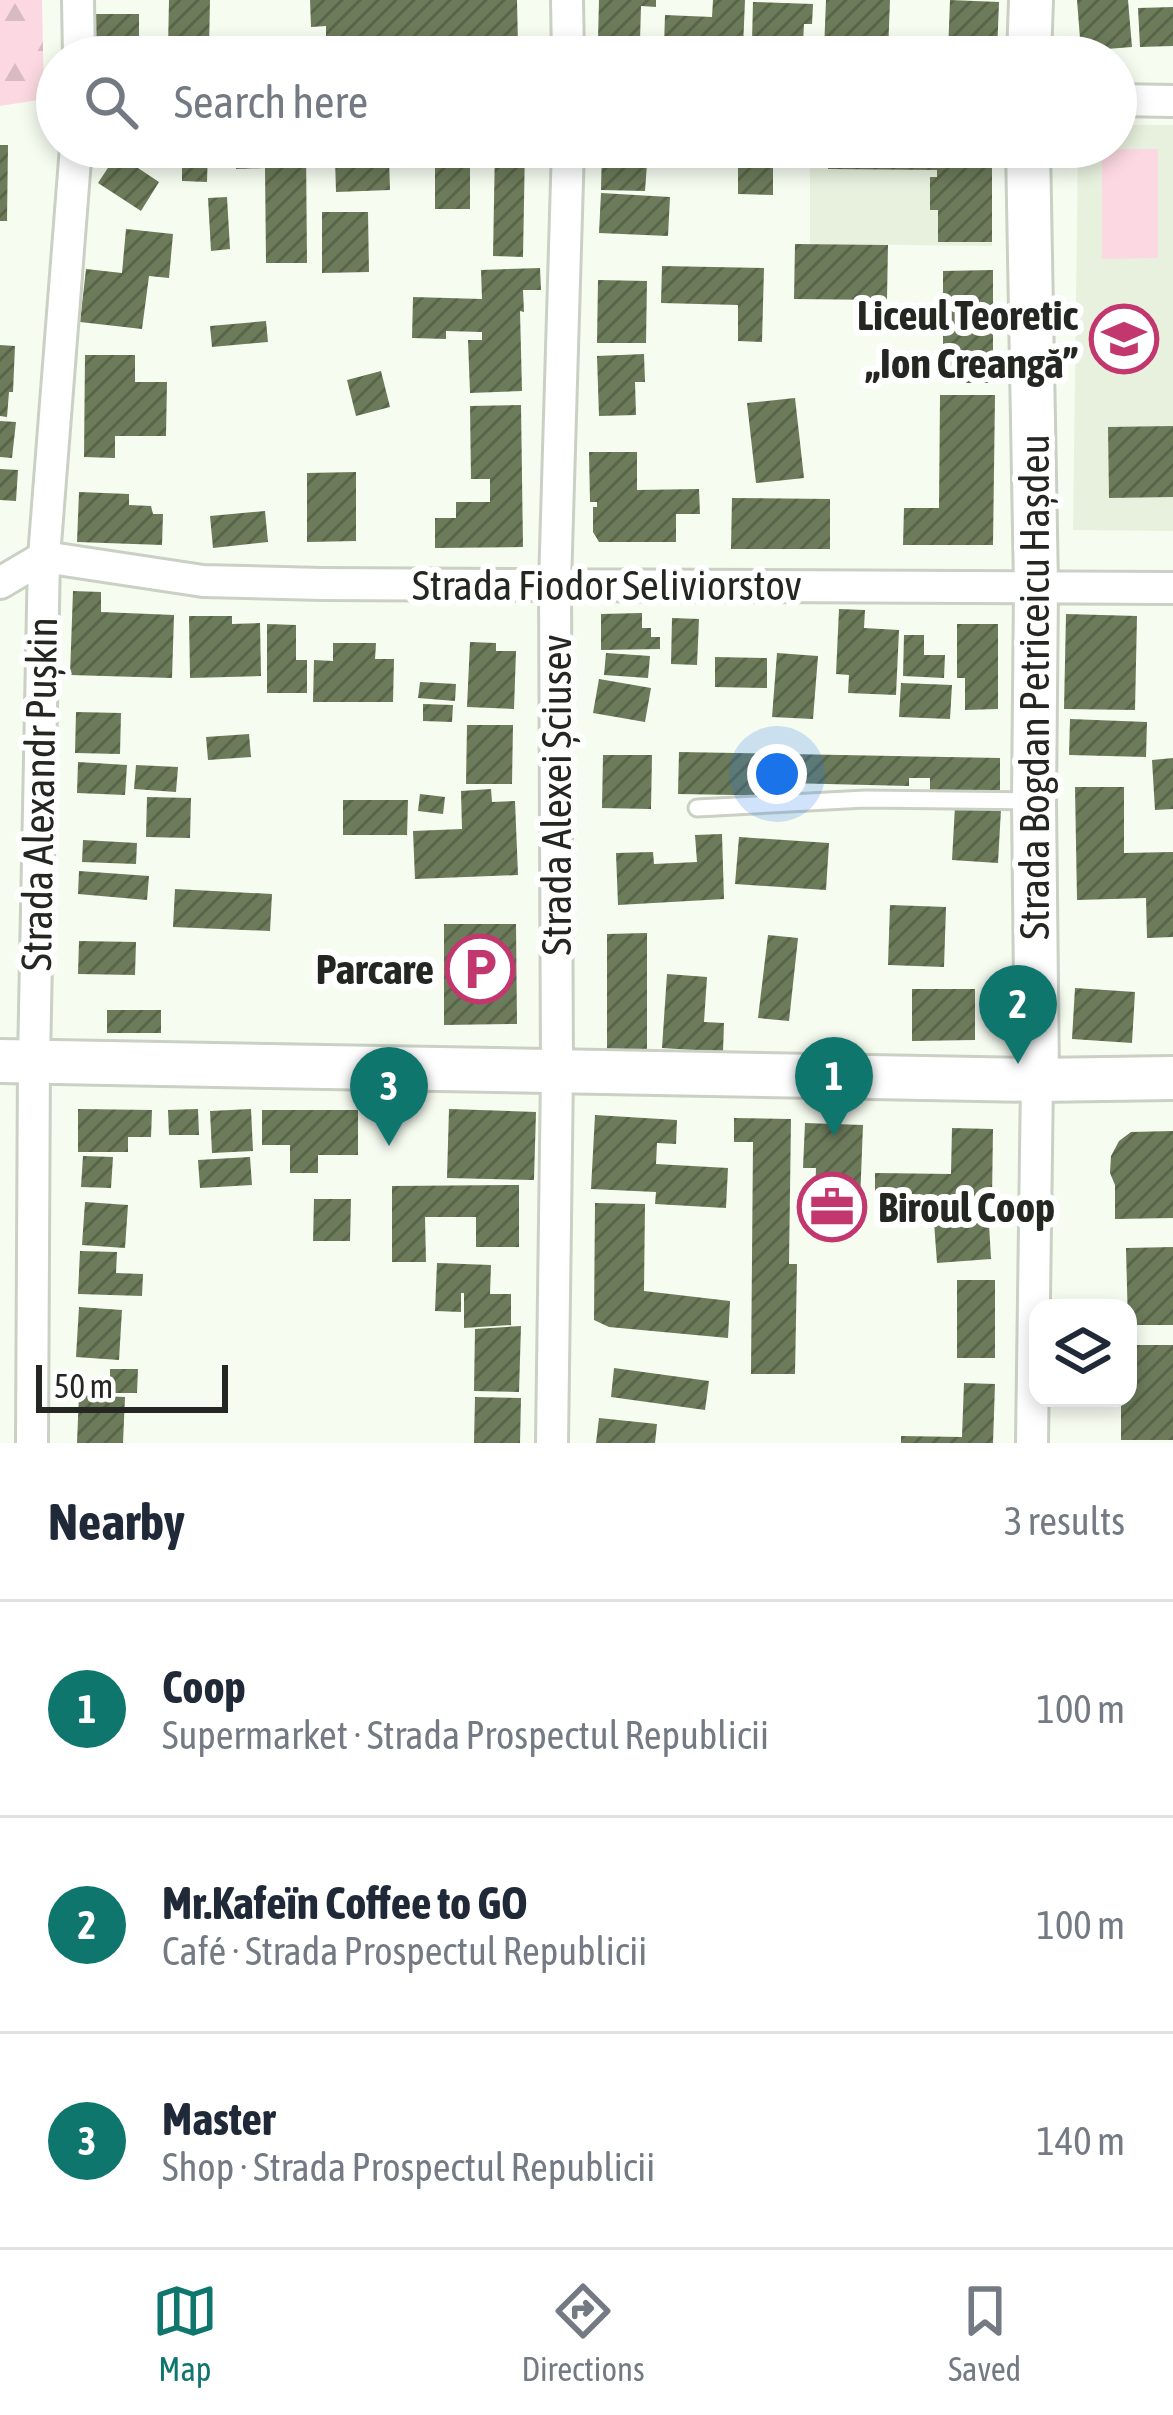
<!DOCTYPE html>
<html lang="en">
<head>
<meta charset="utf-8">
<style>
  :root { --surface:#fff; --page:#f6f6f7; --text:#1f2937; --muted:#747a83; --line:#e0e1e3; --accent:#0f766e }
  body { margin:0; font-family:"Asap Condensed",sans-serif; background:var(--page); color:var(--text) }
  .controls { position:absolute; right:36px; bottom:36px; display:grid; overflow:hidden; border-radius:24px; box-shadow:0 6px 18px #0003 }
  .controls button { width:108px; height:108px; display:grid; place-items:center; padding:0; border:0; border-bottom:3px solid var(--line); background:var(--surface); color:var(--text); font:60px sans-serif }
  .scale { position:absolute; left:36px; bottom:30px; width:192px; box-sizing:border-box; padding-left:12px; border:6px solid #242622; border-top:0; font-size:33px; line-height:42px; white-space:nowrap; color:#242622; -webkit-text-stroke:9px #fff; paint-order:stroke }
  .you { position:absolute; left:777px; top:774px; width:42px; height:42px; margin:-30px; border:9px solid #fff; border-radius:50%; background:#1a73e8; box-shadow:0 0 0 18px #1a73e833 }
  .badge { display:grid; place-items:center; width:78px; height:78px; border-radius:50%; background:var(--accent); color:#fff; font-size:39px; font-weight:700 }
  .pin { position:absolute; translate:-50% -99px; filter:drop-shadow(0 3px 6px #0008) }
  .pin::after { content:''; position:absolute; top:63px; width:42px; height:36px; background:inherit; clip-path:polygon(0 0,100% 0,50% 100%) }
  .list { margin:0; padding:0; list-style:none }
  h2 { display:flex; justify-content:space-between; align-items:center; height:156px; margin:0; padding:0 48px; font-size:51px }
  h2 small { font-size:39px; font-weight:400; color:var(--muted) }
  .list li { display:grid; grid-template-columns:78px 1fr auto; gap:36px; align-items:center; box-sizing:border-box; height:216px; padding:0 48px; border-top:3px solid var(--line) }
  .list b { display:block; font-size:45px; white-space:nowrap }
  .list p { margin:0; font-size:39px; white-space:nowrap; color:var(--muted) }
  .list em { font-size:39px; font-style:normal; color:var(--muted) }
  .icon { flex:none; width:66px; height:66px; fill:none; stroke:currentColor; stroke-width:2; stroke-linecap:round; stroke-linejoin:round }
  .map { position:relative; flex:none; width:1173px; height:1443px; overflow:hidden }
  .search { position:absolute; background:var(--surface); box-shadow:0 6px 18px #0003; left:36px; right:36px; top:36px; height:132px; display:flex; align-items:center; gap:30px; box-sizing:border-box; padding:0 42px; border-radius:66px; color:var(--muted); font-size:45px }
  .sheet { height:804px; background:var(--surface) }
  nav { display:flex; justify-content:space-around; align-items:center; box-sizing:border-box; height:168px; border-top:3px solid var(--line); background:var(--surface); font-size:33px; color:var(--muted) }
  nav a { display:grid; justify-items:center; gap:6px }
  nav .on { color:var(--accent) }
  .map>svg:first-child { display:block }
  .built { fill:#e8f1de }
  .forest { fill:url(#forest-firs) }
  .pitch { fill:#fcd9e2 }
  .building { fill:url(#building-hatch) }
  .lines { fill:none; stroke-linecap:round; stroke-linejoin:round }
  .lane-casing { stroke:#cad0c4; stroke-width:21 }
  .street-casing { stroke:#cad0c4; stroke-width:36 }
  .secondary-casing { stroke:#cad0c4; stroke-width:48 }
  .lane { stroke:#fff; stroke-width:15 }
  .street { stroke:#fff; stroke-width:30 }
  .secondary { stroke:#fff; stroke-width:42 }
  .labels { text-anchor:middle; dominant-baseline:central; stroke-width:12; stroke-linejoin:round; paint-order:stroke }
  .poi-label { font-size:42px; font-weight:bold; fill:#242622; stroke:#fff; text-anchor:end }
  .street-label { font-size:42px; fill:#242622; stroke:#fff }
</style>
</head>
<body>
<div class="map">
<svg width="1173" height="1443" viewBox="0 0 1173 1443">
  <defs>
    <pattern id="forest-firs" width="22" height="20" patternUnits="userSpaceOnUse" patternTransform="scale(3)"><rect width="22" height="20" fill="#fcd9e2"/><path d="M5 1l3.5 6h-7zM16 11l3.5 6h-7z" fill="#d8bac2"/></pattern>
    <pattern id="building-hatch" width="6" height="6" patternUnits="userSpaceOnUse" patternTransform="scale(3)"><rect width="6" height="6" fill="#6c7b5a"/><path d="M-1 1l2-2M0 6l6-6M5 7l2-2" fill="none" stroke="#59654a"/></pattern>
  </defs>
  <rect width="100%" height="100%" fill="#f7fcf1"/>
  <path class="built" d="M1116,125h57v406l-100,-1 5,-383h38z
    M810,147h182v99l-182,-2z"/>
  <path class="forest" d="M0,0h42l2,99 -44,7z"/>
  <path class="pitch" d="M1102,149h56v109l-56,1z"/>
  <path class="building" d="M169,0h41l-1,48h-41z
    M310,0h207l1,46 -192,3v-23l-15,1z
    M599,0h57v7l-15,-1 -1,35 -42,-1z
    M713,0h32l-2,48 -79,-3 1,-30 47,2z
    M826,0h64l-2,52 -64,-2z
    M950,0l49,2 -2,52 -49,-1z
    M1077,0h51l4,47 -51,4z
    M753,2l60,2 -1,20h-8l-1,19 -51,-2z
    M1173,7v39l-33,1 -2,-39z
    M80,14h59v42l-59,1z
    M0,145h8l-1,76h-7z
    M166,147h42l-1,35 -25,-1v-14h-16z
    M236,147h70l1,116h-41l-1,-95 -29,1z
    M435,147h35v62h-35z
    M495,147h30l-2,110 -30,-1z
    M602,147h32l-1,16 14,1 -2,27 -44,-1z
    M738,147h65l-1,21h-29v27l-35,-1z
    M828,147h164v95h-54v-32h-8v-33h7v-7l-109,-1z
    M117,154l42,28 -18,29 -43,-28z
    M389,158l1,32 -54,2 -1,-33z
    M601,193l69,4 -2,39 -69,-3z
    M227,197l3,52 -19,2 -3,-53z
    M322,212h46l1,60 -47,1z
    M126,229l47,5 -4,44 -20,-2 -7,53 -62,-7 6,-53 36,4z
    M795,244l93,1 -1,55 -93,-1z
    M662,266l102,2 -2,74 -24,-1v-36l-77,-2z
    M540,268l1,22h-18l1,22 -4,-1 2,80 -52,2 -2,-53h14v-8l-36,-1v8l-34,-1 1,-41 69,2 -1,-29z
    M993,270v113h-50v-112z
    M598,280l49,1 -1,62h-49z
    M266,321l2,21 -56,5 -2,-21z
    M0,345l15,1 -2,46h-4l-2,25 -7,-1z
    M644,354l1,28h-10l1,33 -37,1 -2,-60z
    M85,355h50v27h32l-1,54h-51v22l-31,-1z
    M381,371l9,36 -34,9 -9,-36z
    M940,395h55l-2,150h-90l1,-37h35z
    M795,398l9,80 -48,5 -9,-80z
    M521,405l2,142 -88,1v-30h21v-16h34v-23h-19l-1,-73z
    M0,421l16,1 -4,36 -12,-1z
    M1173,426v71l-64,1 -1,-71z
    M589,452h48v38l62,-1 1,25h-24v28h-77l-6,-10v-25h4v-5h-7z
    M0,469l18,1 -2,31 -16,-1z
    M356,472v69l-49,1v-69z
    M79,492l50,2v11l22,1 2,8h10l-1,31 -85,-3z
    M732,498l98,1v50h-99z
    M265,511l3,31 -55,6 -3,-32z
    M73,591l28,1v20l73,3 -2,63 -102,-3z
    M839,609l26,1 -1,18 35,2 -3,65 -48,-2 1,-18 -13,-1z
    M642,613v15h9v9h9v12l-59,1v-36z
    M1066,614l71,2 -2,94 -71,-1z
    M189,616h43v8l28,-1 1,53 -71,2z
    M672,618l27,1 -2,46 -26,-1z
    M267,624l29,1v35h11v33h-40z
    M957,624h41v85l-33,1v-32h-8z
    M904,635h20v20h21l-1,23 -41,-2z
    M470,642l26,1v8h20l-2,58 -47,-2z
    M333,643h43l-1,16h19l-1,43h-80l1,-42 19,1z
    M606,653l44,3 -2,22 -44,-3z
    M777,653l41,3 -5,63 -41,-2z
    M715,657l52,1v30l-52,-1z
    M599,679l52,9 -6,34 -52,-9z
    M420,682l36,2 -1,17 -37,-3z
    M901,683l51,2 -2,34 -51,-2z
    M423,704l30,1 -1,17 -29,-1z
    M76,712l45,1 -1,41 -45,-1z
    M1070,719l77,3 -1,35 -77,-2z
    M467,725h46l-1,59h-46z
    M249,734l2,23 -43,3 -2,-23z
    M679,752l321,6v33h-70v-13h-21v8l-123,-3 -1,13 -107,-2z
    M603,755h49l-1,54 -49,-1z
    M1173,758v51l-18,1 -3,-50z
    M78,762l49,3 -2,30 -48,-2z
    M136,765l42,2 -2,25 -42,-3z
    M1075,787h49v66l49,-1v85l-26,1 -1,-40 -69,2z
    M491,789l1,13 23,-1 3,74 -103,4 -2,-48 49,-2 -1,-38z
    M420,794l25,3 -2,17 -25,-3z
    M147,797l44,1 -1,40 -44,-1z
    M343,800h65l-1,35h-64z
    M955,806l46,3 -3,54 -46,-3z
    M722,834l2,65 -106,6 -2,-52 37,-1 1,12 43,-2 -2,-27z
    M739,837l90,6 -3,47 -91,-6z
    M83,840l54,3 -1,21 -54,-2z
    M79,871l70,5 -2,24 -69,-6z
    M175,889l97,5 -2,37 -97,-4z
    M890,905l56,2 -2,60 -56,-2z
    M444,924h72l1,100 -73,1z
    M647,933v118h-40v-117z
    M768,935l30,3 -9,83 -31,-3z
    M79,941l57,1 -1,33 -57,-1z
    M667,974l40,3 -3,45 20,1 -1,29 -61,-4z
    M1075,988l60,4 -3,51 -60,-4z
    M912,989h63v51l-63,1z
    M107,1010h54v23h-54z
    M78,1109l74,1 -1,27h-23v15h-50z
    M198,1109l1,26h-30l-1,-25z
    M251,1109l2,42 -41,2 -2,-42z
    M449,1109l87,3 -2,68 -87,-2z
    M262,1110h96v45h-40v18h-28v-28h-28z
    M595,1115l82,5 -1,24 -19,-1 -1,21 72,4 -2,40 -71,-4 1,-12 -65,-3z
    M734,1118l57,1 -2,145h8l-2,110h-44l2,-232h-19z
    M805,1123l58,2 -4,102 -45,-2 2,-57h-13z
    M952,1128l41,1 -1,70 -117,-1v-25l76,1z
    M1173,1131v87l-58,1v-34l-5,-12 1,-17 8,-15 12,-9z
    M83,1156l30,1 -2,31 -30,-1z
    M250,1157l2,28 -52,3 -2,-28z
    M519,1185v62h-43v-30h-51l1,45h-34v-76z
    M314,1199h37l-1,42h-37z
    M85,1202l43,3 -3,43 -43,-3z
    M595,1203l50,1 -1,87 86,10 -2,37 -119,-11 -15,-7z
    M988,1206l3,53 -54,4 -4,-54z
    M1173,1247v78h-45l-2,-77z
    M80,1251l37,1 -1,21 27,1 -1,22 -64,-2z
    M437,1263l54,2 -1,29h21v31l-47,3v-35h-3v19l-26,-1z
    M957,1280h38v78h-38z
    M79,1307l43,3 -3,50 -43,-3z
    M521,1326l-2,66 -45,-1 1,-62z
    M1128,1345h45v95h-52v-42h7z
    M614,1368l95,13 -4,29 -94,-13z
    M110,1369h28l-1,24h-27z
    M964,1383l31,1 -2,59h-92v-7l61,1z
    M79,1395l46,2 -2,46h-46z
    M475,1397l46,1 -1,45h-46z
    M599,1418l58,6 -2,19h-59z"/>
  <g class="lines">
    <defs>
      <path id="lane" d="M697,808l168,-9 166,2"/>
      <path id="street" d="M78,0l1,57
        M567,0l1,57
        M1116,100l57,1
        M0,583l44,-26 159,24 119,3 851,4
        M32,1443l2,-382 10,-504 32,-410
        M552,1443l5,-370 -2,-489 13,-437
        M1032,1443l5,-363"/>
      <path id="secondary" d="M1029,57l2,-57
        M1028,147l8,439 -2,215 3,279
        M0,1061l1037,19 136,-2"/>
    </defs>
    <use href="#lane" class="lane-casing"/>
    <use href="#street" class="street-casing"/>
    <use href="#secondary" class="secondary-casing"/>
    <use href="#lane" class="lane"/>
    <use href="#street" class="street"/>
    <use href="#secondary" class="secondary"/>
  </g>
  <defs>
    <symbol id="school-ring" viewBox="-11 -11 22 22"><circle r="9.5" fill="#fff" stroke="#c2376e" stroke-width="1.5"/><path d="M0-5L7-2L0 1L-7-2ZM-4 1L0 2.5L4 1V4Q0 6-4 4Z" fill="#c2376e"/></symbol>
    <symbol id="parking-ring" viewBox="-11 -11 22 22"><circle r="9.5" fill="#fff" stroke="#c2376e" stroke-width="1.5"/><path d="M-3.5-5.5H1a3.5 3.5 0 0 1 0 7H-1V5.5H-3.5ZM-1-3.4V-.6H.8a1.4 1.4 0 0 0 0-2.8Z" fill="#c2376e"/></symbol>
    <symbol id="office-ring" viewBox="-11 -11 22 22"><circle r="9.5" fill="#fff" stroke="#c2376e" stroke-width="1.5"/><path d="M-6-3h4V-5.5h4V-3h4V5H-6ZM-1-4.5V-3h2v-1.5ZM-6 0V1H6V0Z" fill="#c2376e"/></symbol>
  </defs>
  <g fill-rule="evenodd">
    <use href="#school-ring" x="1086" y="301" width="76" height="76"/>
    <use href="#parking-ring" x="442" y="931" width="76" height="76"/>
    <use href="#office-ring" x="794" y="1169" width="76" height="76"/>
  </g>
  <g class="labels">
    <g class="poi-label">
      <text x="1078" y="315">Liceul Teoretic<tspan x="1078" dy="48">„Ion Creangă”</tspan></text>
      <text x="434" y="969">Parcare</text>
      <text x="878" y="1207" text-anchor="start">Biroul Coop</text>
    </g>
    <g class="street-label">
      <text x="607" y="585">Strada Fiodor Seliviorstov</text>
      <text transform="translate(1034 687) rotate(-90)">Strada Bogdan Petriceicu Hașdeu</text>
      <text transform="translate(39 794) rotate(-89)">Strada Alexandr Pușkin</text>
      <text transform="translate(556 795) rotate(-90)">Strada Alexei Șciusev</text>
    </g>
  </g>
</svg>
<div class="controls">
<button><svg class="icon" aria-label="layers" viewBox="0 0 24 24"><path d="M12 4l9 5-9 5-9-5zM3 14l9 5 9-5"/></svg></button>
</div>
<div class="scale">50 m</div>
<div class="you"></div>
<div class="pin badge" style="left:834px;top:1136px">1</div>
<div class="pin badge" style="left:1018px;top:1064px">2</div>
<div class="pin badge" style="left:389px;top:1146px">3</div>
<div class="search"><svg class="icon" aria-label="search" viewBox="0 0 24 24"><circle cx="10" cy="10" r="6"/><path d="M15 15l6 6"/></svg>Search here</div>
</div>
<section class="sheet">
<h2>Nearby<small>3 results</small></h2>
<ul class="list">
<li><span class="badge">1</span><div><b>Coop</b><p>Supermarket · Strada Prospectul Republicii</p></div><em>100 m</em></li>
<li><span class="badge">2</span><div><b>Mr.Kafeïn Coffee to GO</b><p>Café · Strada Prospectul Republicii</p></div><em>100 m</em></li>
<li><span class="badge">3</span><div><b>Master</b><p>Shop · Strada Prospectul Republicii</p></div><em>140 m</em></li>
</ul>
</section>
<nav>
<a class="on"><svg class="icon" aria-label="map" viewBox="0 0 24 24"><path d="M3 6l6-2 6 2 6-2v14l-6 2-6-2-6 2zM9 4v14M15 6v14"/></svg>Map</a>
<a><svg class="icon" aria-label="directions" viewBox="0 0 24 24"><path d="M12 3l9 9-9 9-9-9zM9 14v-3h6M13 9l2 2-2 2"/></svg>Directions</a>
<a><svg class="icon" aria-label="saved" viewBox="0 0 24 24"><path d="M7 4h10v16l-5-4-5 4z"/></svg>Saved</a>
</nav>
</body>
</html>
